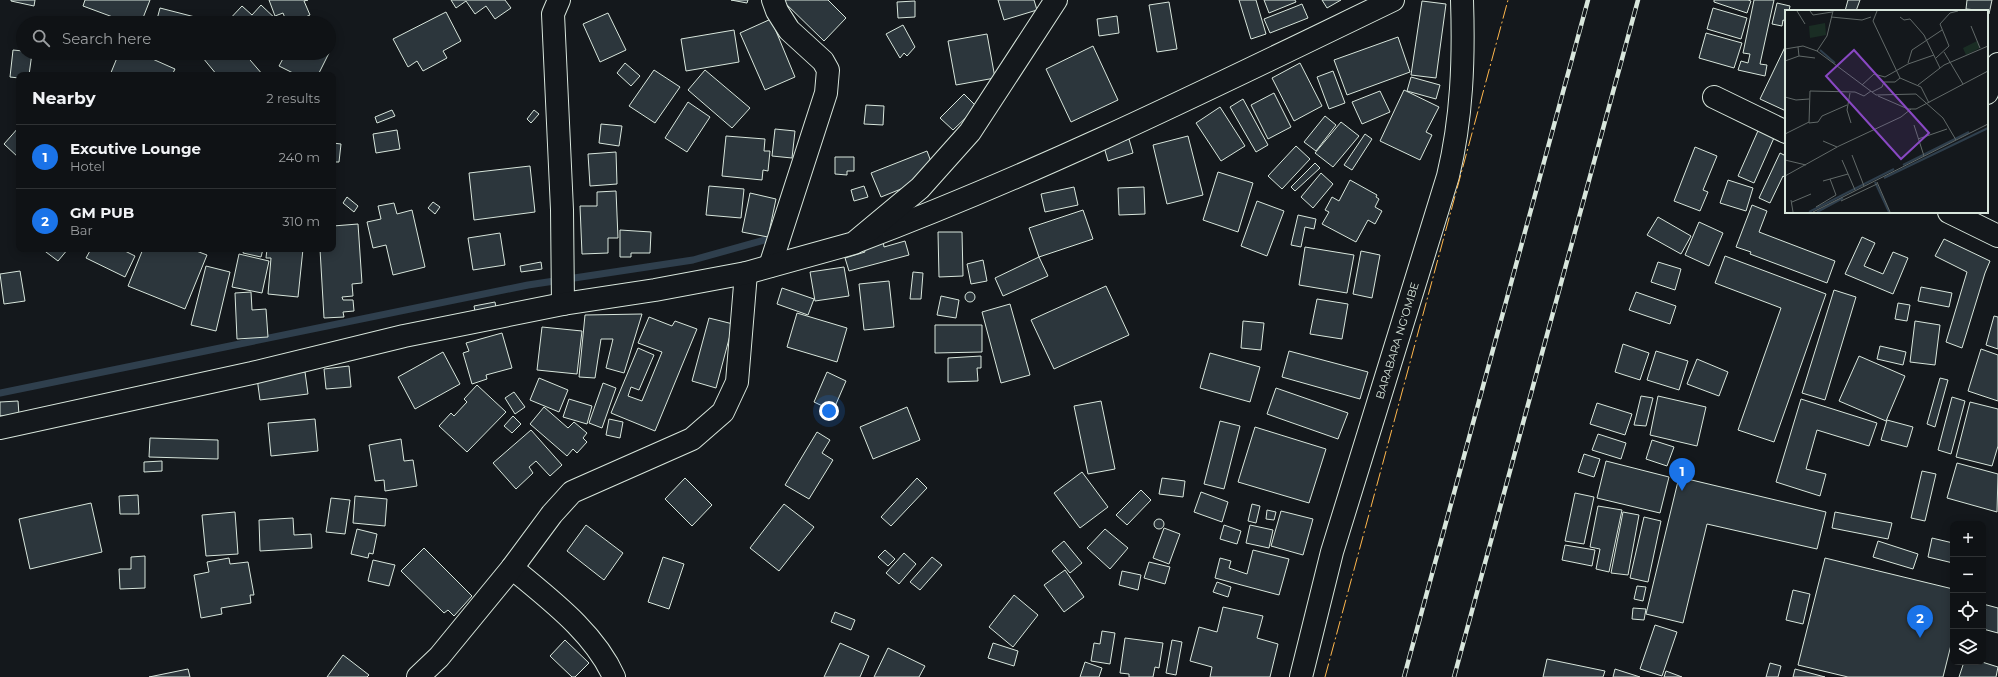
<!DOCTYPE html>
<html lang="en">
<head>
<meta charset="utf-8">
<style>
  :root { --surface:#0f1215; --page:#181b1e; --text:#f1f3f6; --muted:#9b9ea0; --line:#2f3234; --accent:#1a73e8 }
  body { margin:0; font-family:Montserrat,sans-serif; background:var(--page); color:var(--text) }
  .controls { position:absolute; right:12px; bottom:12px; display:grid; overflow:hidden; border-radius:8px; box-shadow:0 2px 10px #0003 }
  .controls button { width:36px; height:36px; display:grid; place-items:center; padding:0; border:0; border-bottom:1px solid var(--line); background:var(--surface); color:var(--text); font:20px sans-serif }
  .you { position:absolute; left:829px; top:411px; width:14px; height:14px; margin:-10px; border:3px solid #fff; border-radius:50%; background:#1a73e8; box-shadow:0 0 0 6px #1a73e833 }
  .badge { display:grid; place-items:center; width:26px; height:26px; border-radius:50%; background:var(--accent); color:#fff; font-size:13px; font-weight:700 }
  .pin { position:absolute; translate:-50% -33px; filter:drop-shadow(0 1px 2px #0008) }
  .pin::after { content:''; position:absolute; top:21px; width:14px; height:12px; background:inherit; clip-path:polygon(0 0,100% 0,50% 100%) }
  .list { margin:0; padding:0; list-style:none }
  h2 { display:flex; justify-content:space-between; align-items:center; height:52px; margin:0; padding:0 16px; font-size:17px }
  h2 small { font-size:13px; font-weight:400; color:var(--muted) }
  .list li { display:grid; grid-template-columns:26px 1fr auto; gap:12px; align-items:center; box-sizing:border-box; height:64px; padding:0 16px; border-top:1px solid var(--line) }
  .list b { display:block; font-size:15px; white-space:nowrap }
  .list p { margin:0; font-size:13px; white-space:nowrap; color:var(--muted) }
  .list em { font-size:13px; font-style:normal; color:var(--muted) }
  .icon { flex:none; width:22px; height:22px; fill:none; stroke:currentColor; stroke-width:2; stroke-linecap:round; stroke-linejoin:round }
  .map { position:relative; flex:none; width:1998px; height:677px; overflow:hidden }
  .search { position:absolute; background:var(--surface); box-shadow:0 2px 10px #0003; left:16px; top:16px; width:320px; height:44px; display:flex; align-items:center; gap:10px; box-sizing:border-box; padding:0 14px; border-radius:22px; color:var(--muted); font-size:15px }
  .panel { position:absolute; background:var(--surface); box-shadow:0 2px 10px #0003; left:16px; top:72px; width:320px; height:180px; border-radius:8px }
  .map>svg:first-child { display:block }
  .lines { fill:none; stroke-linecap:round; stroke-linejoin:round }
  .stream { stroke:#2f3f4d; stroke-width:7 }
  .building { fill:#2c363c; stroke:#d8e6dc }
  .minor-casing { stroke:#d8e6dc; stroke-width:24 }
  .major-casing { stroke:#d8e6dc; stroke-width:24 }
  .minor { stroke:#14181c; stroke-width:22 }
  .major { stroke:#14181c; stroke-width:22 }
  .rail-casing { stroke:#d8e6dc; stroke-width:4.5 }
  .rail { stroke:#14181c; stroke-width:3; stroke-dasharray:9; stroke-linecap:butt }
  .power { stroke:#ffb74d; stroke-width:1; stroke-dasharray:14 3 2 3; stroke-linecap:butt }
  .labels { text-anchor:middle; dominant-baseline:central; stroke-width:3; stroke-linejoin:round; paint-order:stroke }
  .street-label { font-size:11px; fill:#d8e6dc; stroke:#14181c }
  .inset-river { fill:none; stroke:#2f3f4d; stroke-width:2 }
  .inset-road { fill:none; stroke:#626a69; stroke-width:1 }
  .view { fill:#8948c3; fill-opacity:0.15; stroke:#8948c3; stroke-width:2 }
  .inset-edge { fill:none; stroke:#d8e6dc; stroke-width:2 }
</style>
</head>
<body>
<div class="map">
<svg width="1998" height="677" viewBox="0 0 1998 677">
  <rect width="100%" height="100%" fill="#14181c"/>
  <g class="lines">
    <path class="stream" d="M0,393l528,-108 165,-25 82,-23"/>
  </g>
  <path class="building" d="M11,0h24l-1,6 -23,-5z
    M85,0h65l-9,23h-12l-46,-17z
    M269,0h39l-4,1 6,14 -18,8h-5l-4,-10 -8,3z
    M451,0h54l6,8 -16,11 -9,-13 -11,8 -9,-13 -10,7z
    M731,0h17l-1,3z
    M782,0h46l18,18 -22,23z
    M998,0h36l3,10 -33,10z
    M1239,0h17l10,34 -15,5z
    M1264,0h31l1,2 -27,11z
    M1322,0h19l-14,8z
    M1714,0h34l3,1 -4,12 -33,-11z
    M1754,0h20l-14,64 7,1 -2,11 -27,-6 3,-9 7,2 2,-9 -7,-1z
    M1848,0h12l-4,11h-11z
    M1967,0h25l-3,14 -2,-1v-2l-21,-2z
    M915,1v16l-17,1 -1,-16z
    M1422,1l24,3 -10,74 -25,-3z
    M1169,2l8,47 -20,3 -8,-47z
    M1777,3l13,3 -1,5h-3v10l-3,-1 -1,6 -10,-2z
    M1302,4l6,14 -38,15 -6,-14z
    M261,5l18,17 -2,1h-51l16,-17 10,9z
    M160,8l35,9 -2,6h-37z
    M1713,8l34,10 -6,21 -34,-10z
    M446,12l15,29 -18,10 4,7 -24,13 -6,-10 -9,6 -15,-28z
    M608,13l18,37 -26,12 -17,-38z
    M1117,16l2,17 -20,3 -2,-17z
    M771,19l24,58 -30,13 -25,-57z
    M903,25l12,22 -8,9 -3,-3 -4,5 -14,-24z
    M734,30l5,32 -53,9 -5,-32z
    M1706,33l36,10 -8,25 -35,-10z
    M987,34l8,44 -39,7 -8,-44z
    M1398,37l12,35 -63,23 -13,-35z
    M1786,45v66l-26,-12z
    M1093,46l25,54 -47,22 -25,-53z
    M13,50l10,1v2h9l-3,22h-10v3l-9,-1z
    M119,53h20l36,16 -3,6h-62z
    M209,53h35l19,22h-46l-14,-17z
    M286,53h43l-11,22h-21l-18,-9z
    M625,63l15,13 -9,10 -14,-13z
    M1300,63l22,43 -28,15 -22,-43z
    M654,70l26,17 -25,36 -26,-17z
    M705,70l45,38 -18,20 -44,-38z
    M1333,71l12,32 -16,6 -12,-32z
    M1411,77l29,8 -4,14 -29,-8z
    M1404,90l35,17 -13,25 6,3 -12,25 -40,-19z
    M1380,91l10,21 -28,12 -10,-22z
    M1274,93l17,34 -23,12 -17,-34z
    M964,94l13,13 -24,23 -13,-12z
    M1243,99l25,46 -12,7 -26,-45z
    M688,102l22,15 -23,35 -22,-14z
    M866,105l18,1 -1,19 -19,-1z
    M1220,107l25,39 -24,15 -25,-38z
    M392,110l3,6 -18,7 -2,-6z
    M534,110l5,4 -8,9 -4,-4z
    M1325,116l11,9 -20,26 -12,-9z
    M1341,122l18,14 -26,31 -18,-14z
    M601,124l21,2 -3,20 -20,-3z
    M1761,124l16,7 -23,52 -16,-7z
    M19,127v31l-15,-14z
    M775,129l20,2 -3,27 -20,-2z
    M397,130l3,19 -24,4 -3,-19z
    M1365,134l7,5 -20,31 -8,-5z
    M726,136l39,3 -1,12h6l-2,20 -5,-1 -1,10 -40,-4z
    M1188,136l15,59 -36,9 -14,-59z
    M1129,139l4,14 -25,8 -4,-14z
    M333,143l8,1 -2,18h-6z
    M1296,146l14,13 -28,30 -14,-13z
    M1695,147l22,9 -14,34 5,2 -8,19 -26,-10z
    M927,151l9,24 -55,22 -10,-24z
    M616,152l1,32 -27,2 -2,-32z
    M1780,153l6,3v22l-3,-2 -13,27 -11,-5z
    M835,157h19v14h-7v4l-12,-1z
    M1315,163l5,5 -25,23 -4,-4z
    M530,166l5,46 -61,8 -5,-47z
    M1218,172l35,11 -15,49 -35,-12z
    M1321,173l12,11 -20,24 -12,-11z
    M1350,180l27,15 -1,2 3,2 -4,8 7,4 -7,13 -7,-4 -12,22 -34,-18 7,-12 -4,-2 7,-13 7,4z
    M1728,180l25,8 -7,23 -26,-8z
    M709,186l35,3 -3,29 -35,-3z
    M864,186l4,11 -14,4 -3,-11z
    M1074,187l4,18 -33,7 -4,-18z
    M1144,187l1,27 -26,1 -1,-27z
    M616,191l2,47h-10v15l-26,1 -2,-48h17v-14z
    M750,193l26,6 -8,38 -26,-5z
    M347,197l11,9 -4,6 -11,-9z
    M1257,201l27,10 -17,45 -26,-10z
    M433,202l7,5 -5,7 -7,-6z
    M394,203l3,11 15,-4 13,57 -32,8 -7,-30 -13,3 -6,-26 14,-3 -3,-13z
    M1752,205l15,6 -8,21 76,29 -8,22 -77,-29 1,-2 -15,-5z
    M1083,210l10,29 -54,18 -10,-29z
    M1298,215l18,4 -2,10 -9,-2 -4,20 -10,-2z
    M1658,217l33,19 -10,18 -34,-19z
    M1699,222l24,11 -14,33 -24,-11z
    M358,224l4,59 -10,1 1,12 -11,1 1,3h10l1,11 -11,1 1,5 -20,1 -4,-69h13v-23z
    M620,230l31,2 -1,21h-19v4h-11z
    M938,232h24l1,44 -24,1z
    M500,233l5,32 -32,5 -5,-32z
    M1862,237l13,6 -11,23 19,8 10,-22 15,6 -15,36 -48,-20z
    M1944,239l46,22 -5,12 -23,75 -16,-6 21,-70 -32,-16z
    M883,241l1,6 21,-6 4,14 -60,16 -4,-13 20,-6 -2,-5z
    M1305,247l49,8 -7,38 -48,-8z
    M42,249h26l-10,12z
    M91,249h30l14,7 -10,21 -39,-19z
    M143,249h48l16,6 -22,54 -57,-23z
    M244,249h19l-2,8 -18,-4z
    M267,249h36l-5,48 -30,-3 3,-36h-5z
    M1361,251l19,4 -8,43 -19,-4z
    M239,254l30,7 -7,32 -30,-6z
    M1725,256l101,38 -52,148 -36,-12 43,-122 -66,-25z
    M1039,257l9,19 -45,20 -8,-18z
    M983,260l4,21 -16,3 -4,-20z
    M541,262l1,7 -21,3 -1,-6z
    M1658,262l23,7 -6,21 -24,-8z
    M206,266l24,6 -14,59 -25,-6z
    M844,267l5,29 -34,5 -5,-29z
    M20,271l5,30 -21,3 -4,-30z
    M913,272l10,1 -2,26h-11z
    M889,281l5,46 -30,3 -5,-46z
    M1106,286l23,49 -75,34 -23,-49z
    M1921,287l31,6 -3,14 -31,-6z
    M782,288l32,11 -6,16 -31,-11z
    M1834,290l22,7 -31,103 -23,-7z
    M251,292l1,18 14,-1 2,28 -31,2 -2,-46z
    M1636,292l40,14 -6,18 -41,-14z
    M965 297a5 5 0 1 1 10 0a5 5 0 1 1-10 0Z
    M941,296l18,4 -3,18 -19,-3z
    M1317,299l31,5 -6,35 -32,-5z
    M495,302l1,6 -21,3 -1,-5z
    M1898,303l12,2 -3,16 -12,-2z
    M1010,304l20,71 -29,8 -19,-71z
    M797,313l50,15 -10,34 -50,-15z
    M642,314l-18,59 -18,-5 7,-29h-12l-6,39 -16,-1 6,-62z
    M1994,316l4,1v32l-12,-4z
    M649,317l23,9 3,-5 22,8 -42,102 -44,-18 27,-65 16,7 -15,35 -8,-3 -3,9 14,5 20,-49 -24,-9z
    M709,318l24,6 -17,64 -24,-7z
    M1243,321l21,2 -3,27 -20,-2z
    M1915,321l25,4 -5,40 -25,-3z
    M935,325h47v27l-47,1z
    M542,327l40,4 -5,43 -40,-4z
    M502,333l10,35 -26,7 1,4 -15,5 -9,-31 6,-2 -3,-8z
    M1623,344l26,9 -9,27 -25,-8z
    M1880,346l26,6 -3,13 -26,-6z
    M1981,349l17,6v46l-30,-10z
    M1289,351l79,21 -8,27 -78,-22z
    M1656,351l32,10 -9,29 -32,-10z
    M443,352l17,32 -45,25 -17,-32z
    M1210,353l50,14 -10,35 -50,-14z
    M981,356v12h-4l1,13 -30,1v-24z
    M1859,356l46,20 -19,45 -47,-20z
    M1697,359l31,13 -9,24 -32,-12z
    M349,366l2,21 -25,2 -2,-20z
    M305,372l3,22 -48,6 -3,-22z
    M827,372l19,9 -13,30 -19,-9z
    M539,378l29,12 -9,22 -29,-12z
    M1940,378l8,2 -13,47 -8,-3z
    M603,383l13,5 -14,40 -13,-5z
    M477,385l29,27 -39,40 -28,-26 12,-13 3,3 13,-14 -3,-3z
    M1276,388l72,25 -10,26 -71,-25z
    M514,392l11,15 -10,7 -10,-16z
    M1641,396l12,2 -7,28 -12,-1z
    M1658,396l48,11 -9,39 -47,-11z
    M1952,397l13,4 -14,53 -13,-4z
    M569,399l23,7 -5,18 -24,-7z
    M1801,399l76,24 -8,23 -52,-16 -11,39 20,5 -6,22 -44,-14z
    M18,401l1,14 -19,1v-14z
    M1101,401l14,68 -27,5 -14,-68z
    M1970,402l28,7v37l-6,20 -36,-9z
    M1597,403l35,11 -7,21 -35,-11z
    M544,407l24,21 6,-6 13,11 -4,5 4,4 -10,11 -4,-4 -6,7 -37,-32z
    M907,407l13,33 -47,19 -13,-32z
    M513,416l8,8 -9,9 -8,-7z
    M315,419l3,32 -47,5 -3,-33z
    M609,419l14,3 -3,16 -14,-3z
    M1887,420l26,7 -6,20 -26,-7z
    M1220,421l20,5 -16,63 -20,-5z
    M1255,427l71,22 -17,54 -71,-21z
    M531,430l31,35 -12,11 -14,-15 -7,6 4,6 -17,16 -23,-26z
    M817,432l13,8 -8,13 11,7 -24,39 -24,-14z
    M1598,434l28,9 -5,16 -29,-9z
    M150,438l68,2v19l-69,-2z
    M401,439l3,22 9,-1 4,26 -32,5 -1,-11 -9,1 -6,-36z
    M1652,440l22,7 -7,19 -21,-7z
    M1584,454l16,5 -6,18 -16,-5z
    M162,461v10l-18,1v-10z
    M1606,461l63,16 -9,36 -63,-15z
    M1957,463l41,11 -1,38 -50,-14z
    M1922,471l14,3 -11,47 -14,-3z
    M1082,472l26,35 -28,21 -26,-35z
    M1679,477l147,35 -9,37 -110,-25 -24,99 -37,-9z
    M685,478l27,27 -20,21 -27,-27z
    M917,478l10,10 -36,38 -10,-9z
    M1162,478l23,3 -2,16 -24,-3z
    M1141,490l10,10 -24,25 -11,-10z
    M1201,492l27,10 -6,20 -28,-10z
    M1575,493l19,4 -10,47 -19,-3z
    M138,495l1,19h-19l-1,-18z
    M355,496l32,3 -2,27 -32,-3z
    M331,498l19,2 -5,34 -19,-2z
    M91,503l11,49 -72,17 -11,-50z
    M784,504l30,23 -35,44 -29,-23z
    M1252,504l8,2 -4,17 -8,-2z
    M1598,506l24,4 -13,62 -13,-3 4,-20 -10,-2z
    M1267,510l9,2 -2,8 -8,-1z
    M1281,511l32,8 -10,36 -32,-9z
    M235,512l3,42 -32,2 -4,-41z
    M1623,512l16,3 -11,60 -17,-2z
    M1835,512l57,11 -4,16 -56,-11z
    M1644,517l17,4 -13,61 -18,-4z
    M293,518l1,17 17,-1 1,14 -52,3 -1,-31z
    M1154 524a5 5 0 1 1 10 0a5 5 0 1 1-10 0Z
    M586,525l37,28 -19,27 -37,-29z
    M1224,525l17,6 -4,13 -17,-5z
    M1250,525l23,5 -4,18 -23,-5z
    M1164,528l16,6 -11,30 -16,-6z
    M357,529l20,5 -4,20 -4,-1 -1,5 -17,-4z
    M1105,529l23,19 -18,21 -23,-21z
    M1932,538l21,5v20l-25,-6z
    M1064,541l18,22 -12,10 -18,-22z
    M1878,541l40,13 -5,15 -40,-12z
    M1565,545l30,5 -3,16 -30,-6z
    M424,548l48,48 -18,20 -6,-6 -4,3 -43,-42z
    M885,550l10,9 -7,7 -10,-9z
    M1253,550l36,9 -10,36 -64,-17 5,-20 11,3 -2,7 18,6z
    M904,553l12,11 -17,20 -13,-11z
    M145,556v32l-25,1 -1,-20h12v-12z
    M663,557l21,7 -15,45 -21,-7z
    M932,557l10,8 -22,25 -10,-8z
    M229,558l1,6 18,-2 6,33h-4l1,8 -30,5 1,6 -21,4 -7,-43 15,-3 -2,-10z
    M1825,558l128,31v48l-10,40h-95l-50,-12z
    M373,560l22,5 -6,21 -21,-5z
    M1149,562l21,5 -5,17 -21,-6z
    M1065,570l19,27 -20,15 -20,-27z
    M1122,571l19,4 -3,15 -19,-5z
    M1217,582l14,5 -3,10 -15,-5z
    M1637,586l9,1 -3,14 -9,-2z
    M1793,590l17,4 -7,30 -17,-4z
    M1014,595l24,20 -25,32 -24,-20z
    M1983,604l15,4v25l-15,-4z
    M1223,607l40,9 -6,22 21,6 -8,33h-60l2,-10 -22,-6 9,-34 18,5z
    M1633,608l13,1 -2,11 -12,-1z
    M835,612l20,8 -4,10 -20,-8z
    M1655,625l22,7 -15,44 -22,-7z
    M1102,631l13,2 -5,31 -19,-3 3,-18 6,1z
    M1125,638l38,5 -4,25 -4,-1 -2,10h-24v-3l-9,-1z
    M565,640l24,23 -14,14h-3l-22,-21z
    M1172,640l10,2 -6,33 -10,-2z
    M840,643l29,13 -9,21h-36z
    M993,643l25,8 -4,15 -26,-8z
    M888,648l37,18 -6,11h-45z
    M343,655l26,20 -2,2h-40z
    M1547,659l58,12 -2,6h-60z
    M1085,662l17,6 -3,9h-19z
    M1964,662h18l16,5 -2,10h-37z
    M1770,663l11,3 -3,11h-12z
    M188,669l2,8h-41z
    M1615,669l25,8h-27z
    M1795,669l30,8h-32z
    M1666,671l16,6h-18z"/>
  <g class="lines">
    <defs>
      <g id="minor">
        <path d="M559,0l-6,14 9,196 1,94"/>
        <path d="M1987,93l11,-29"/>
        <path d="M1714,97l72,35"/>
        <path d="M1949,212l49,24"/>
        <path d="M858,241c184,-69 359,-156 535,-241"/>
        <path d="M770,266l56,-173 2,-23 -5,-9 -34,-31 -12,-19 -4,-11"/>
        <path d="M512,568c37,31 82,64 102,109"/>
        <path d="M418,677l21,-20 73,-89 40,-54 20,-22 120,-53 31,-27 14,-30 9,-109"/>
        <path id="s1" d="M1301,677l31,-125 116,-376c14,-58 16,-116 14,-176"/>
      </g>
      <path id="major" d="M0,428l252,-55 152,-37 159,-32 92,-14 91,-17 108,-30 66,-55 50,-56 86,-132"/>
    </defs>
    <use href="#minor" class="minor-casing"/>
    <use href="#major" class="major-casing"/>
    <use href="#minor" class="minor"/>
    <use href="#major" class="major"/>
    <defs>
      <path id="rail" d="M1404,677l184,-677
        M1454,677l184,-677"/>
    </defs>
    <use href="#rail" class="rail-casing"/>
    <use href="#rail" class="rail"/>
    <path class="power" d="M1325,677l183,-677"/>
  </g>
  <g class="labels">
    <g class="street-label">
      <text stroke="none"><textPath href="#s1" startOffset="350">BARABARA NG'OMBE</textPath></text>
    </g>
  </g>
  <g transform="translate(1785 10)">
    <rect width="203" height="203" fill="#14181c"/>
    <path d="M40,13l1,12 -16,3 -1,-12zM192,31l3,7 -14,7 -3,-7z" fill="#1a2d24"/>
    <path class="inset-river" d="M35,40l15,13M118,155l66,-33M99,168l104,-50M90,172l14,30M24,202l85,-43M32,202l26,-14"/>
    <path class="inset-road" d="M12,1l8,13M25,1l3,4 19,-3M92,1l-4,10 27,57 21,9 8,16M46,7l31,3 9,-3M115,7l4,3 6,-1 14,16 16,33M186,16l9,22M0,39l18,-3 14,5 59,44 40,-1 27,24 13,22M32,41l10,-15 6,-25M159,42l19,32M14,46l16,2M151,48l13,-12 -9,-22 10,-11 8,-2M0,51l14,-5 -1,-9M123,53l4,-13 30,-20M77,75l12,-11 11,3 23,-13 26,-9M133,75l26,-20 44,-19M87,82l10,-5 2,-5h11l5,-4M65,83l-3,17 4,13M93,86l30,13h8l72,-38M0,87l11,3 13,-1M62,95l-25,11 -4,6 -9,1 1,-32 45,1 9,4 7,-5M129,115l10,31M0,124l24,-12M133,129l29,-10M38,131l14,6M67,145l12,31M0,150l21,5M57,150l13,30M0,166l54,-30 62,-29 10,-8M38,171l25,-7M92,172l13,30M6,190l2,12M56,191l36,-17M7,192l19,-8M31,197l20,-12 -6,-16M28,202l175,-88"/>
    <path class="view" d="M69,40l75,83 -28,26 -75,-83z"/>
    <rect width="203" height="203" class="inset-edge"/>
  </g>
</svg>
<div class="controls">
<button>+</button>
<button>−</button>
<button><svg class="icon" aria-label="locate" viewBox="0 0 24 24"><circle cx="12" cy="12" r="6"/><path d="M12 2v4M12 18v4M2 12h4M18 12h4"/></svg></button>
<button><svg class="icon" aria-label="layers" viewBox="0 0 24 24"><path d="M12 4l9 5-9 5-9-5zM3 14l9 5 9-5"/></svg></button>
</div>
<div class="you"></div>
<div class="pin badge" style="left:1682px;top:491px">1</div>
<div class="pin badge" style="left:1920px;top:638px">2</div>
<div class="search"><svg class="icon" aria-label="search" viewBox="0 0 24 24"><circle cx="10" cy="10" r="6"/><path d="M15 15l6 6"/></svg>Search here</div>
<section class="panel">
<h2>Nearby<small>2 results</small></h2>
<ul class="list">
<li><span class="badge">1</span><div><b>Excutive Lounge</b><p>Hotel</p></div><em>240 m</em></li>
<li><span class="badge">2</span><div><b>GM PUB</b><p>Bar</p></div><em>310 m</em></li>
</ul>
</section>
</div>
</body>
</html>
